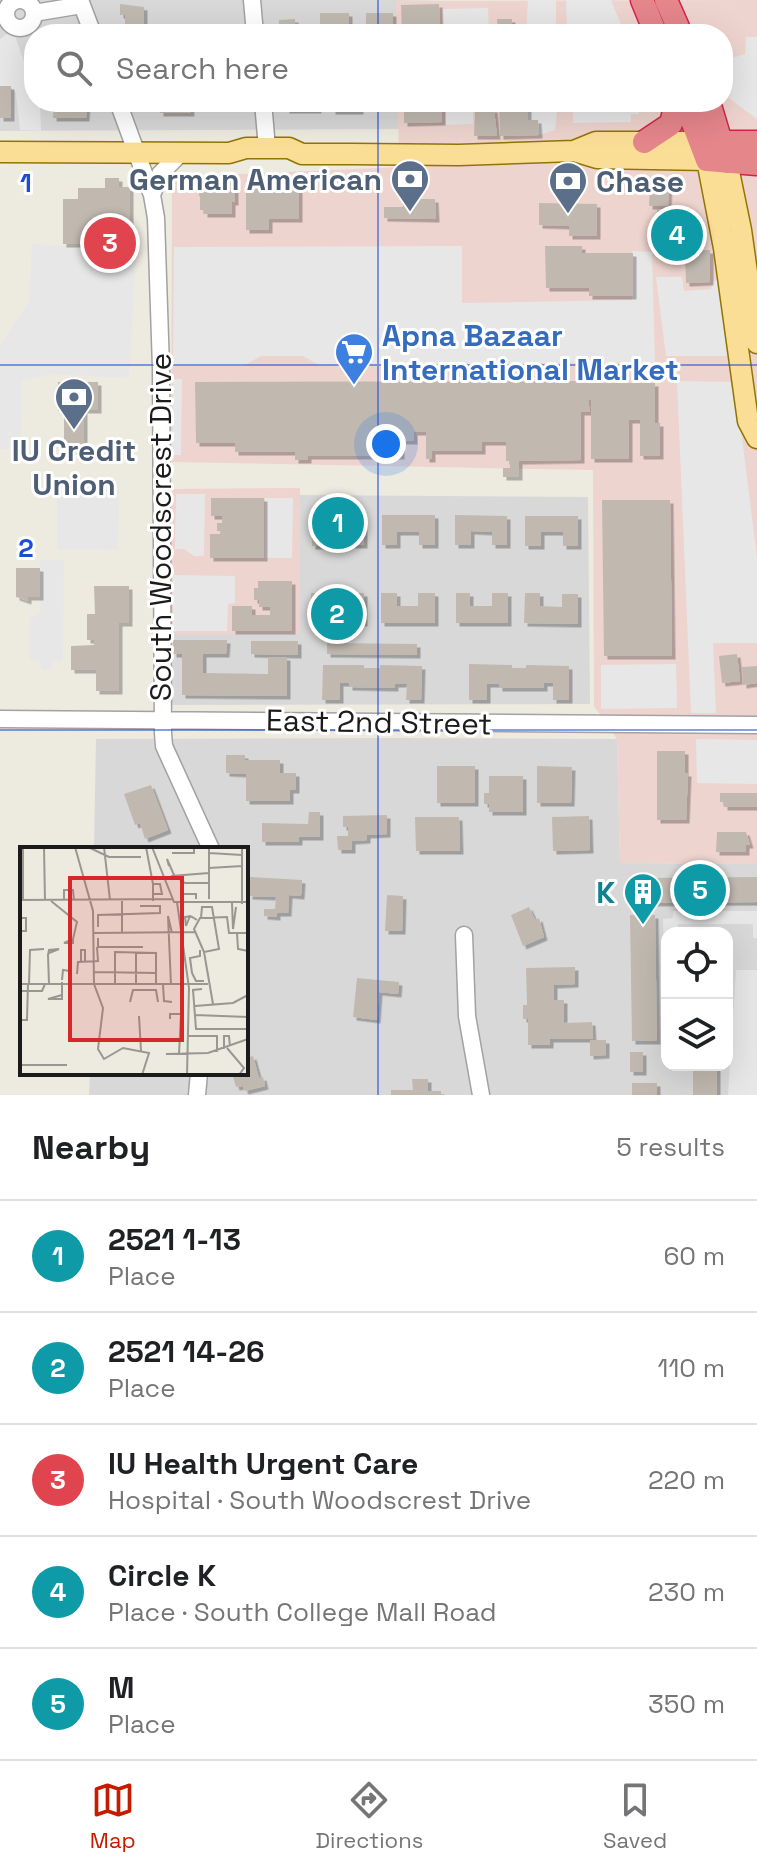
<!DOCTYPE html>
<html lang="en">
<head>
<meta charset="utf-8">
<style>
  :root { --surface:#fff; --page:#f6f6f6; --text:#202124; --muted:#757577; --line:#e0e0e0; --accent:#c51c00 }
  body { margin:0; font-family:"Space Grotesk",sans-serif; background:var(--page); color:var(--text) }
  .controls { position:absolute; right:24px; bottom:24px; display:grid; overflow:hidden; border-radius:16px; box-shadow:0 8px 32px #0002 }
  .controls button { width:72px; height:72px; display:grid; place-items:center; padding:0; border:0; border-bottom:2px solid var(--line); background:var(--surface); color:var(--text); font:40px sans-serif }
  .you { position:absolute; left:386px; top:444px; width:28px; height:28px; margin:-20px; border:6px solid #fff; border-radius:50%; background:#1a73e8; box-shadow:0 0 0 12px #1a73e833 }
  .badge { display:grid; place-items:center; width:52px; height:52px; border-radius:50%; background:var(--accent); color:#fff; font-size:26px; font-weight:700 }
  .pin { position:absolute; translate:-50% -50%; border:4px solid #fff; box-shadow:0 2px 8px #0006 }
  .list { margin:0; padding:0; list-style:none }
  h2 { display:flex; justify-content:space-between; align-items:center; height:104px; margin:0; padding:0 32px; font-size:34px }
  h2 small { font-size:26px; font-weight:400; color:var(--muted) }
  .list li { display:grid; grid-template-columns:52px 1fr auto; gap:24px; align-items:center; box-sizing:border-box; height:112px; padding:0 32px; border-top:2px solid var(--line) }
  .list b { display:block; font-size:30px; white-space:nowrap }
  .list p { margin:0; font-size:26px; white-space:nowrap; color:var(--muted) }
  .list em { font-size:26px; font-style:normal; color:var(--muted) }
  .icon { flex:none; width:44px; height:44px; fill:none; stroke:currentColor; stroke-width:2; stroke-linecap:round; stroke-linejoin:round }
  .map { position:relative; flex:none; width:757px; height:1095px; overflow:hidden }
  .search { position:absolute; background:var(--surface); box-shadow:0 8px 32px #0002; left:24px; right:24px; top:24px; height:88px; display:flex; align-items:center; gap:20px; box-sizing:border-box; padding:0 28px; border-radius:32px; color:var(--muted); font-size:30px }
  .sheet { height:664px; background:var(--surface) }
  nav { display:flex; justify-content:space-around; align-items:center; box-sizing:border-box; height:112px; border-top:2px solid var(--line); background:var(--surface); font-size:22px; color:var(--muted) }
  nav a { display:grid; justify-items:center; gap:4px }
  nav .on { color:var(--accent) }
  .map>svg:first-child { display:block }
  .residential { fill:#d9d8d8; fill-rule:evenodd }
  .commercial { fill:#eed4ce }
  .parking { fill:#e7e7e7 }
  .building { fill:#c1b9b0; filter:url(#shadow) }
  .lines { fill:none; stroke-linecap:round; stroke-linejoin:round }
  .minor-casing { stroke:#a2a2a2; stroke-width:19 }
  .major-casing { stroke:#917500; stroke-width:23 }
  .highway-casing { stroke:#d42347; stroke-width:25 }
  .minor { stroke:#fff; stroke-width:16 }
  .major { stroke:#fbde96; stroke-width:20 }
  .highway { stroke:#e5868b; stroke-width:22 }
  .grid { fill:none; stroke:#1d4ed8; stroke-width:2; stroke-opacity:0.55 }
  .labels { text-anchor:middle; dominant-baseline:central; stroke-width:6; stroke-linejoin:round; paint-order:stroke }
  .service-label { font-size:30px; font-weight:bold; fill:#4e5e75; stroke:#fff; text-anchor:end }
  .shop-label { font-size:30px; font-weight:bold; fill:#366cbe; stroke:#fff; text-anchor:start }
  .street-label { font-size:30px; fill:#1b1b1b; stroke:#fff }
  .culture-label { font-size:30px; font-weight:bold; fill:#0d838f; stroke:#fff; text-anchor:end }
  .inset-road { fill:none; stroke:#999791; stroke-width:2 }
  .view { fill:#d62828; fill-opacity:0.15; stroke:#d62828; stroke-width:4 }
  .inset-edge { fill:none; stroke:#1b1b1b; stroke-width:4 }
  .grid-label { font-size:26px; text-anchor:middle; font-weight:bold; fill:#1d4ed8; stroke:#fff; stroke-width:6; stroke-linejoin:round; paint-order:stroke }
</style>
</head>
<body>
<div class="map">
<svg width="757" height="1095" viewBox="0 0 757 1095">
  <defs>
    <filter id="shadow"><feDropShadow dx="3.5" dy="3.5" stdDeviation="0" flood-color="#0004"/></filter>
  </defs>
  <rect width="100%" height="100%" fill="#edeae0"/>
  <path class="residential" d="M0,0h446l-50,1v33h-362v68h364l1,27 -399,2z
    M300,495l288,2 2,207 -423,1 1,-71h132z
    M393,738l224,1 3,124 137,1v231h-668l1,-22h156v-224h-152l2,-110zM667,933h60v132h-60z"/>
  <path class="commercial" d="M757,0v864l-137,-1 -3,-124 -23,-33 -1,-236 -422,-8 1,-285 227,-10 -1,-65h325v-68h-327v-33z
    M300,488v146h-132l4,-145z"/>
  <path class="parking" d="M528,0h28v34h-30z
    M566,0h45l14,34h-58z
    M488,8l1,26h-46v-25z
    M14,33l15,43 5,-1v27h6l1,29 -21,-1 -4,-37 -6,-7h-10v-47l7,-5z
    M746,37h11v82l-27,-20 -7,-15v-23l22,-7z
    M445,102h43v2l-15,1v19l-27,1z
    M528,102h30l-3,28 -16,5 -1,-14 -10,-1z
    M573,102h65l1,12h-8v8l-58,1z
    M32,244l104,6 -7,128 -79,-4 -28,7 -2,68h-20v-104l29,-44z
    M462,246v57l170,-3v-49l20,1 3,110 -336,3 -16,-9h-42l-18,10h-70l1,-119z
    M656,277h26l2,14 27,-2 2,-8 5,-1 9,76h-61z
    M173,379h9l-1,76h-9z
    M677,381l58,1 22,175v86h-44l3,70h-25z
    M57,482h62l-1,68 -61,-1z
    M176,494h29l-1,62h-10l-10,-7h-9z
    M265,498h28l-1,60h-27z
    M40,560h24l-1,100 -10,1 -2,9 -9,-1 -2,-8 -10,-2v-41l10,-6z
    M173,575l62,1v27l-7,1 -1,27h-54z
    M676,664l1,44 -76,1v-44z
    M696,739l61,1v44l-60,-1z
    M673,911h84v27h-4v-14h-75l-1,9h-10v28h-3l-1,-42 10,-1z
    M736,970h21v125h-29z"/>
  <path class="building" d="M120,4l24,3v20h-19v-12h-5z
    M439,4l1,30h-38l-1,-29z
    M320,13h29v15h-21v4h-8z
    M366,13h27v14h-27z
    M295,19v15h-16v-14z
    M497,19h15v8l14,-1v8h-28z
    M0,86h11v32h-11z
    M54,102h33l-1,16h-33z
    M152,102h38l1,11h-31v-5h-8z
    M286,102h32v8h-32z
    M332,102h28v9h-28z
    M404,102h38v20l-38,1z
    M499,102h29v18h10l1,15 -39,1z
    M475,109h19l3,27h-23z
    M105,178h14v9h11v57h-67v-45h15v-11h27z
    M211,179l24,1v22h-3v12h-28v-4h-4v-17h-4v-7h3v-6z
    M246,180h53v39h-30v11h-23z
    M650,181h19l-1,25h-19z
    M403,199h32l1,20 -52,-1v-11h19z
    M539,203l58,1v32h-28v-10l-30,-1z
    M657,210h20v11h-6v3h17v5h6v12h-34z
    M545,246h37v7h51v43h-44v-8h-43z
    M685,250h25v32l-24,1z
    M589,381l-1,2h67v40h5v33h-20v-36h-11v39h-38v-59h-3l2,12h-9v48l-62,1v16h-16v-9h7v-7h-4v-19h-24v9h-50v8h-6v-27h-12v9h-13v15h-93v4h-13v-8h-60v-9h-39l-1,-61z
    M58,382h40v28h-14v41h-20v-40h-6z
    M211,498h53v60h-54v-24h11v-3h-4v-8h5v-7h-11z
    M602,500h68l2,156h-68z
    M311,515h53v30h-15l-1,-13h-23v14h-13z
    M382,515h53v30h-16v-13h-22v13h-15z
    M455,515l52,1v29h-15v-13l-21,-1v14h-16z
    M525,516h53v30h-15v-14h-22v14h-16z
    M16,568h24v29h-12v4l-12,-4z
    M258,581h34v50h-60v-25h20v9h18v-8h-11v-7h-5v-12h4z
    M94,586h35v37h-10v68h-23v-21h-25v-24l23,-1v-5h-7v-26h8z
    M311,593h15v12h22v-12h16v30h-53z
    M381,593h16v13h21v-13h17v30h-54z
    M456,593h14v13h22v-13h16v30h-52z
    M525,593h15v13l22,1v-13h16v30l-54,-1z
    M173,640h54l-1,14h-23v19l65,1v-17h19v39l-105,-1v-41h-9z
    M251,641h47v14l-47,-1z
    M327,643l90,1v11l-90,-1z
    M737,654l3,27 -18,2 -3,-27z
    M469,664l43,1v3h14v-3l43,1v34h-16v-17h-9v5h-45v-4h-12v16h-18z
    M323,665h41v3h16v-3l42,1 -1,34h-15l1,-16h-12v4l-46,-1v-4h-9v17h-18z
    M757,666v17l-14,2 -1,-18z
    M657,751h28v22h3l-2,47h-29z
    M226,755h19v5h35v13h16v17h-6v11h-44v-27l-20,-1z
    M437,766h38v37h-38z
    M537,766l35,1 -1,36h-34z
    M489,776h34v36h-34v-8h-5v-11h5z
    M151,785l17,45 -23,9 -5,-16 -5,2 -11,-31z
    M720,793h37v14h-33v-5h-4z
    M309,812h11v25h-21v5h-37v-19l46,1z
    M387,815v19l-20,1v5l-15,1v9h-14l-1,-14h11v-9h-5v-11z
    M589,816l1,34 -37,1 -1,-34z
    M415,817h44l1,34h-44z
    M717,832h29l4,13h-4v7h-30z
    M250,877l52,3 -1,16 -12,-1 -1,18h-11v4l-13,-1v-7h11l1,-12 -27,-1z
    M757,877v25l-117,1 -1,-25z
    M387,895l16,1 -1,35h-17z
    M529,907l6,13 4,-2 5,19 -21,9 -12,-31z
    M630,915h25l2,126h-25z
    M575,967v17l-21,1v15h10v23l28,-1 1,17h-43v6h-22v-26h-5v-14h4l-1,-37z
    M357,978l42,4 -1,12 -19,-2 -2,28 -24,-3z
    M590,1040h16v15l-16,1z
    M630,1052h13v20h-13z
    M253,1056l6,22 4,-1 2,9 -20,5 -2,-5 -7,1 -4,-14h14v-15z
    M693,1065h24v30h-24z
    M412,1079h16v12h13v4h-50v-5h22z
    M632,1083h25v12h-25z"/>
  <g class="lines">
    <defs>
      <path id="minor" d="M80,0l13,34
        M252,0l3,34
        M6 14a14 14 0 1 1 28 0a14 14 0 1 1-28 0Z
        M34,13l48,-8
        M118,102l34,93 4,23 5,150 2,365 1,13 47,103
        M263,102l4,46
        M152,195l8,-21 21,-21
        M0,719l757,6
        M464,935l3,81 14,79
        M197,1095l2,-22"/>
      <path id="major" d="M574,151l22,-9h105
        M0,152l229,1 17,-5h43l13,6h49l108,1 115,-4 23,7 110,2 17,88 24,173 9,17
        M727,162l14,68 16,113"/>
      <path id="highway" d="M642,0l14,34
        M666,0l15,34
        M685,102l22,58 50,4
        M709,102l18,60
        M644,142l27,-18 5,-22
        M710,142h47"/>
    </defs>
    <use href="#minor" class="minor-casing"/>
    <use href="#major" class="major-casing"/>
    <use href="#highway" class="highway-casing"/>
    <use href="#minor" class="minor"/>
    <use href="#major" class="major"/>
    <use href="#highway" class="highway"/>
  </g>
  <path class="grid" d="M378,0v34M378,102v993M0,365h757M0,730h757"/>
  <defs>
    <symbol id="bank-pin" viewBox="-11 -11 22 30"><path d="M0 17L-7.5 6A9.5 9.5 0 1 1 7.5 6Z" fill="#5c6f8a" stroke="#fff"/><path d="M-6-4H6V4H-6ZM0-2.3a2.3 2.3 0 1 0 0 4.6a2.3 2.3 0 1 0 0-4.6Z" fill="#fff"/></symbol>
    <symbol id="supermarket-pin" viewBox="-11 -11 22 30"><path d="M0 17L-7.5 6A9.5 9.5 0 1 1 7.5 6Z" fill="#3f7fe0" stroke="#fff"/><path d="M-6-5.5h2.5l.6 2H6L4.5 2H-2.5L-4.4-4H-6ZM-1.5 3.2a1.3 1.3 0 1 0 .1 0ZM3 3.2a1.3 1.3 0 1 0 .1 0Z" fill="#fff"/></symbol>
    <symbol id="building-pin" viewBox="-11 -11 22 30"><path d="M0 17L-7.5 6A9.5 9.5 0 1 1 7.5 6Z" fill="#0f9aa8" stroke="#fff"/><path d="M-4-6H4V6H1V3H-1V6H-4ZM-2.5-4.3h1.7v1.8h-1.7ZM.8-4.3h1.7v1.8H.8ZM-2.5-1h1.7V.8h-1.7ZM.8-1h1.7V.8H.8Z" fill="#fff"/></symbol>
  </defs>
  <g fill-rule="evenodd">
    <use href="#bank-pin" x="388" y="157" width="44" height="60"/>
    <use href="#bank-pin" x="546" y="159" width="44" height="60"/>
    <use href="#supermarket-pin" x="332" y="330" width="44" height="60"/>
    <use href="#bank-pin" x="52" y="375" width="44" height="60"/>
    <use href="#building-pin" x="621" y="870" width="44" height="60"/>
  </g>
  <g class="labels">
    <g class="service-label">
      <text x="382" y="179">German American</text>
      <text x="596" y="181" text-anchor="start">Chase</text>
      <text x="74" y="450" text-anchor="middle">IU Credit<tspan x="74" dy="34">Union</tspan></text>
    </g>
    <g class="shop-label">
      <text x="382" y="335">Apna Bazaar<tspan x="382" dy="34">International Market</tspan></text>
    </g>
    <g class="street-label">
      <text transform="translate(160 527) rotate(-90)">South Woodscrest Drive</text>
      <text transform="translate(379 722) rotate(1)">East 2nd Street</text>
    </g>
    <g class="culture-label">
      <text x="615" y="892">K</text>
    </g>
  </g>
  <g transform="translate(20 847)">
    <rect width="228" height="228" fill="#edeae0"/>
    <path class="inset-road" d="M24,0l1,54M55,0l18,64 1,73 9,24 -5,41 6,10 19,-11 26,5 -7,22M68,0l21,10h32M84,0l6,53M126,0l7,37M132,0l22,55h74M189,0v52M227,0v37M152,6h22v-4M189,6l33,2M149,19l-2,-7 7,16 11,8h24M189,21l33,-2M151,29l38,-3M87,30h33M162,35l1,12h13v5M133,47h9l-2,-10h-7v17M0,53l153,-1M3,54v-54M31,54l26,21 -4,17 -9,4h9v-4M44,54v-11h9l1,11M102,54v32M157,55l12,86 -2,87M212,56l1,26 3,-22M222,57v-57M170,69l-4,10 -1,-9 5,-1 2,1 5,3M0,71h6v13h-6M181,71l1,-11h10l7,42 -15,3 9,52M78,80v-12l62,-2v-7h-20M74,86l101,-1M217,86l1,16 10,2M78,91v9h45M180,103v6l-10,2 2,15 4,8h8M116,105v33M184,105l-10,-23 6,-11 27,-1 2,16h19M29,106l10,-4 -10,1 -1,5 1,29M61,114v-11h4v11M74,125l62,1M57,127l1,-12 20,-1 -1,-14M42,133l1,-10 7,1v9M0,137h188M9,137l1,-34 14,-1M95,138v-33l41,1v32M143,138l1,16 8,1M151,138l-3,-69 4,17M182,142l-9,1 3,39h52M0,144h22l3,-7M42,148l-14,4h14v-17M110,155l3,-12h23l2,12M175,159l38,-3 15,-8M175,168l53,2M119,169l2,35M150,172v-5h11l-2,40M0,173h7l1,-36M167,189h30v16M207,201l17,20 -5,7M204,202v-13h5l1,11M146,207l42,-1 40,-14M0,218h47"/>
    <path class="view" d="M50,31h112v162h-112z"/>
    <rect width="228" height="228" class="inset-edge"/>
  </g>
  <g class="grid-label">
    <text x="26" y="192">1</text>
    <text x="26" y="557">2</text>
  </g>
</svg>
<div class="controls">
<button><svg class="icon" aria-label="locate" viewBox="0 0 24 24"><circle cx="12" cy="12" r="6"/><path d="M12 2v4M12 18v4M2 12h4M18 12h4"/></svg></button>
<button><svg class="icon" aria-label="layers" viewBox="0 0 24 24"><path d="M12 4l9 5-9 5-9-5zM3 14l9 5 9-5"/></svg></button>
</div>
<div class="you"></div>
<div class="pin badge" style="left:338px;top:523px;background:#0f9aa8">1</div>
<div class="pin badge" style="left:337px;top:614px;background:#0f9aa8">2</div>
<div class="pin badge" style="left:110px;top:243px;background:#e0444e">3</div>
<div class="pin badge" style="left:677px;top:235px;background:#0f9aa8">4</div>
<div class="pin badge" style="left:700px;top:890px;background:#0f9aa8">5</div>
<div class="search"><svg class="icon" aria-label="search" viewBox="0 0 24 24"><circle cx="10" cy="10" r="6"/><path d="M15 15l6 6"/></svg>Search here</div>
</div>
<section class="sheet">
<h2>Nearby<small>5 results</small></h2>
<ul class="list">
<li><span class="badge" style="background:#0f9aa8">1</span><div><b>2521 1-13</b><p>Place</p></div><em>60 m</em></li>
<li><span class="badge" style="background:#0f9aa8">2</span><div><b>2521 14-26</b><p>Place</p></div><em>110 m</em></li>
<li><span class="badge" style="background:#e0444e">3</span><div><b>IU Health Urgent Care</b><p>Hospital · South Woodscrest Drive</p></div><em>220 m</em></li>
<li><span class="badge" style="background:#0f9aa8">4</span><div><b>Circle K</b><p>Place · South College Mall Road</p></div><em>230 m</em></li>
<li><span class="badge" style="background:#0f9aa8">5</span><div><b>M</b><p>Place</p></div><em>350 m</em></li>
</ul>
</section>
<nav>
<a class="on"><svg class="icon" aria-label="map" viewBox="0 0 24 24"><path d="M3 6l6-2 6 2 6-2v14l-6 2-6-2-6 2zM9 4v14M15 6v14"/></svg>Map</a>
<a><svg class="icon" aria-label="directions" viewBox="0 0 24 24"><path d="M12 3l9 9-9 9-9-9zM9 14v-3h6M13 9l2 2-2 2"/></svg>Directions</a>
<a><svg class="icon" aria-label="saved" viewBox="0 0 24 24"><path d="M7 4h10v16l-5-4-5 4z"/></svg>Saved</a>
</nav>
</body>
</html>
